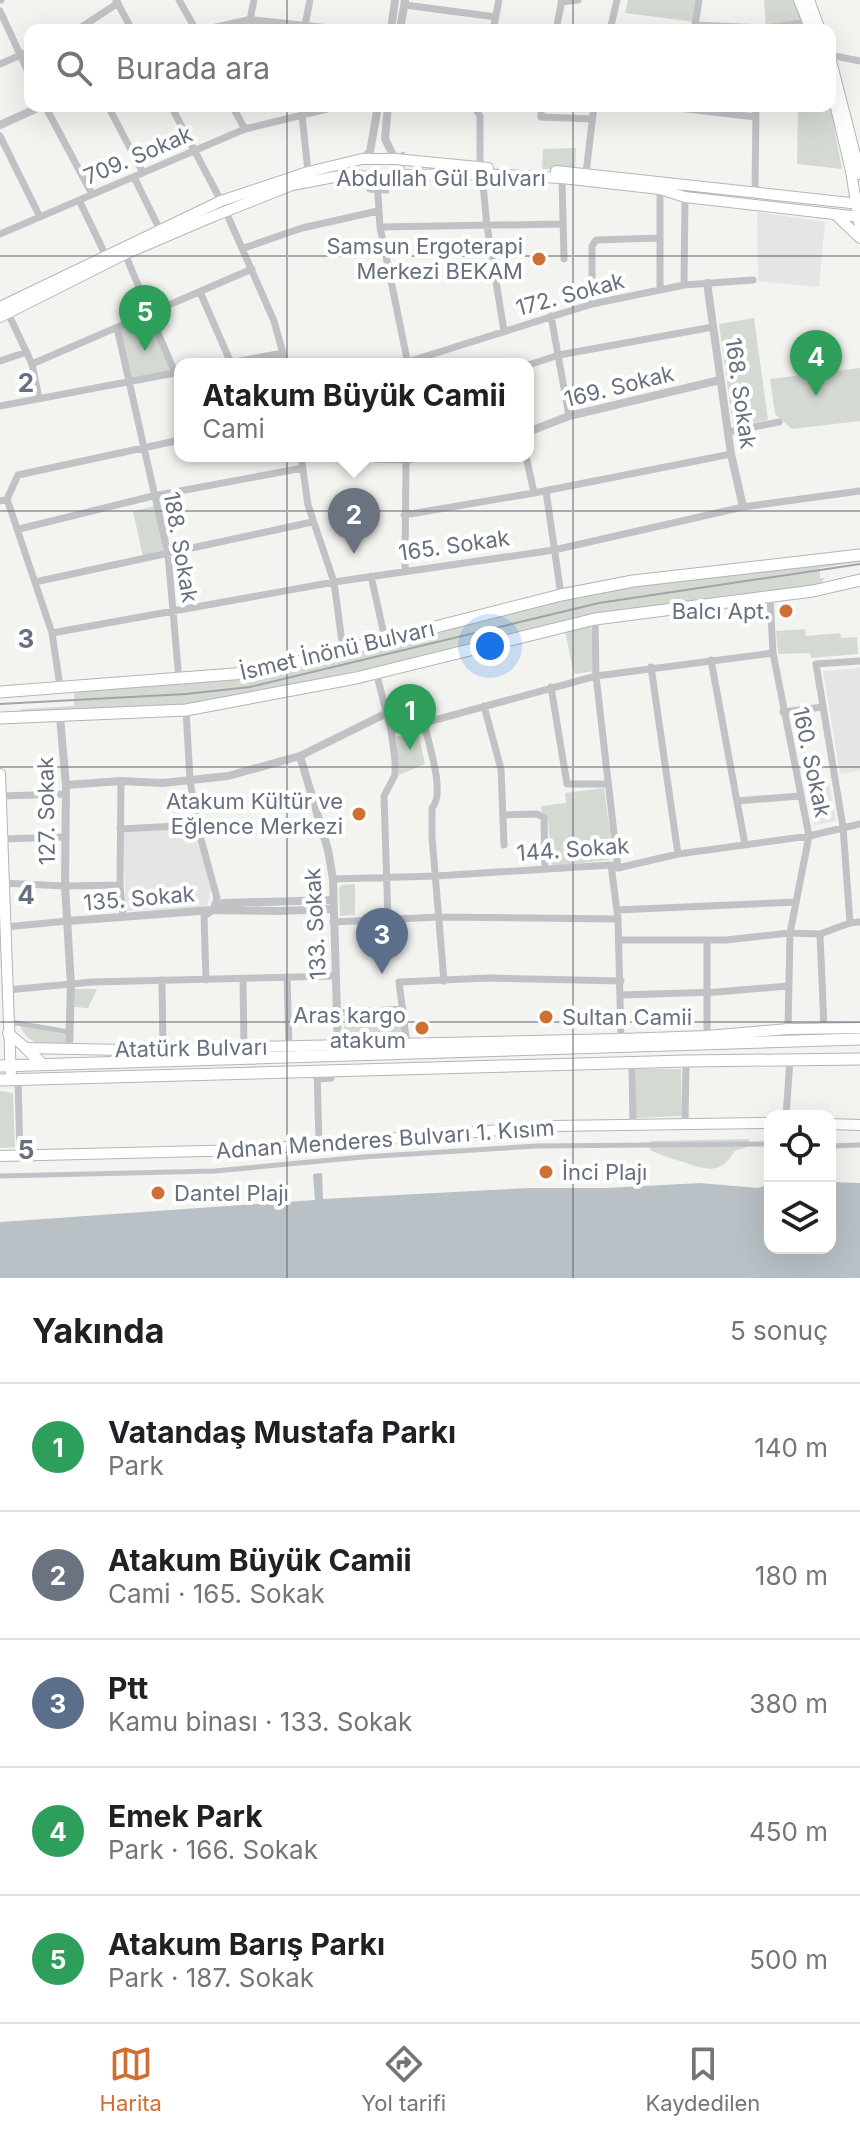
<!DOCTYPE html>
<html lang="tr">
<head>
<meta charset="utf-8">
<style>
  :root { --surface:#fff; --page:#f6f6f6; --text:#202124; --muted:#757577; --line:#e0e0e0; --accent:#d06f33 }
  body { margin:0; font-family:Inter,sans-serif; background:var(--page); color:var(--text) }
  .controls { position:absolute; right:24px; bottom:24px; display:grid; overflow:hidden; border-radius:16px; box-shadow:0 8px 32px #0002 }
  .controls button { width:72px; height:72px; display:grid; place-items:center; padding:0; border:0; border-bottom:2px solid var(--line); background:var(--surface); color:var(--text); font:40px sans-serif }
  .you { position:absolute; left:490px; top:646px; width:28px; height:28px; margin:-20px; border:6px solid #fff; border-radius:50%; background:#1a73e8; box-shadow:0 0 0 12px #1a73e833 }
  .badge { display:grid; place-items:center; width:52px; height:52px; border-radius:50%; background:var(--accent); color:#fff; font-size:26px; font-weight:700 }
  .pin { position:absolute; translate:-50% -66px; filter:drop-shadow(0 2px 4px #0008) }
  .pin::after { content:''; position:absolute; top:42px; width:28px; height:24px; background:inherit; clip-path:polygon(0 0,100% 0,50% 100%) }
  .popup { position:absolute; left:174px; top:358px; width:360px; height:104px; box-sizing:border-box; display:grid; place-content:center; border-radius:16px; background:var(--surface); filter:drop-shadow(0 2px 6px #0005); font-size:26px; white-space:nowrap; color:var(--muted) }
  .popup b { font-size:30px; color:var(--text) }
  .popup::after { content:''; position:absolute; left:50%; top:100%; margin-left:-16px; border:16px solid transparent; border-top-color:var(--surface) }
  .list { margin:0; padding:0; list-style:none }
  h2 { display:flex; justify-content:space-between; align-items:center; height:104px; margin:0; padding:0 32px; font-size:34px }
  h2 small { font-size:26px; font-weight:400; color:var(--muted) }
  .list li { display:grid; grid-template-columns:52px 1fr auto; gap:24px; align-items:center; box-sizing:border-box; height:128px; padding:0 32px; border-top:2px solid var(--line) }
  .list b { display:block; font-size:30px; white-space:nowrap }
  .list p { margin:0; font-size:26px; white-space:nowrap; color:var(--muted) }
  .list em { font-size:26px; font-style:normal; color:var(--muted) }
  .icon { flex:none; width:44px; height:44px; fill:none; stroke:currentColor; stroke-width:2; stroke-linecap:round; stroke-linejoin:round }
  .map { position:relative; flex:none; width:860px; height:1278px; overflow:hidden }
  .search { position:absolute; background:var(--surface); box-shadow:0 8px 32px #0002; left:24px; right:24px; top:24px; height:88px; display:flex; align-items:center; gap:20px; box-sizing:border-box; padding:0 28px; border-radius:16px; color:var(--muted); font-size:30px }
  .sheet { height:744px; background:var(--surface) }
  nav { display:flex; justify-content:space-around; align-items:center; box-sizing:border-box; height:112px; border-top:2px solid var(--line); background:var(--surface); font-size:22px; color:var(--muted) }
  nav a { display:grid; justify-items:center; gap:4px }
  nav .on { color:var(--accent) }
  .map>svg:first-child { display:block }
  .built { fill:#e4e5e4 }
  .green { fill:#d4dad2 }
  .water { fill:#b9c1c6 }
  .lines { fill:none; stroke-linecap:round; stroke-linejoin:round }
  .secondary-casing { stroke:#b2b5ba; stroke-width:12 }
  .primary-casing { stroke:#b1b4b8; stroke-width:13 }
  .trunk-casing { stroke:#b2b5b8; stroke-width:13 }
  .pedestrian { stroke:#c0c2c5; stroke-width:5 }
  .minor { stroke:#c0c2c5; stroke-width:7 }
  .tertiary { stroke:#c0c2c5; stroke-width:8 }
  .secondary { stroke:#fff; stroke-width:10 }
  .primary { stroke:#fff; stroke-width:11 }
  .trunk { stroke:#fff; stroke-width:11 }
  .tram { stroke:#a1a5aa; stroke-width:2 }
  .grid { fill:none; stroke:#66707e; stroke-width:2; stroke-opacity:0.55 }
  .poi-dot { fill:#d06f33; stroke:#fff; stroke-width:3 }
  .labels { text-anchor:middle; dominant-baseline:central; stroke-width:8; stroke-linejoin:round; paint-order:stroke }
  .street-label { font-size:22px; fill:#66707e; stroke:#fff }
  .poi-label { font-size:22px; fill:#66707e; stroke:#fff; text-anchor:end }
  .grid-label { font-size:26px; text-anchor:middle; font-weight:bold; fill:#66707e; stroke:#fff; stroke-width:8; stroke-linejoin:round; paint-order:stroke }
</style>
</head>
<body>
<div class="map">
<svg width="860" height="1278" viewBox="0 0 860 1278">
  <rect width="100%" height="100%" fill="#f3f4f0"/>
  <path class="built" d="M757,212l68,10 -6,65 -61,-6z
    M860,668v103l-20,3 -17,-103z
    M829,782l7,39 -22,4 -9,-39z
    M196,827l15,63 -4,17 -81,4 -3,-78z"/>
  <path class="green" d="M628,0h69l-2,22 -70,-9z
    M764,0h32l8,23 -38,5z
    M830,105l12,64 -45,-5 1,-58z
    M240,106h48v5h-48z
    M576,148l-1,22 -33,-1 1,-20z
    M152,314l23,59 -45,10 -13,-55z
    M754,318l14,102 -35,6 -14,-102z
    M860,368v53l-68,8 -17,-15 -5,-35z
    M155,506l9,46 -21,5 -10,-46z
    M860,559v3l-40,6v10h5l-7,8 -209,27 -408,94 -180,9v-7l53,-3v-17l152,-8 64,-11 320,-81z
    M591,625l4,46 -21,3 -9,-43z
    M805,629l1,7 34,-3 1,5 16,-1 1,17 -47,4 -1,-5 -32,1 -2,-23z
    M418,731l7,33 -26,11 -3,-38z
    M604,788l9,65 -4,7 -57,6 -4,-46 -6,-6 -1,-8 25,-3 -1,-10z
    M355,884v31l-15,1 -1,-28 3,-3z
    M74,989h23l-9,19 -14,-1z
    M402,1015l2,23 -59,2 -1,-22z
    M20,1026l45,8v11c-21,-1 -35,2 -45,-19z
    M636,1069h45l1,47 -46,2z
    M0,1091l13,2 2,54 -15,1z
    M749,1139l-2,8 -12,4c-16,26 -30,18 -55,10 -10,-3 -20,-6 -30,-11v-9z"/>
  <path class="water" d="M322,1173l1,26 206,-11h78l93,-5 58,5 12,-4v64h60v-66l30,1v95h-860v-56l315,-22 -2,-26z"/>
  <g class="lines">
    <defs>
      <path id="secondary" d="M799,0l12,30
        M809,0l11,30
        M830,57l30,117
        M830,82l21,89 9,56
        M556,171l304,33
        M838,217l22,21
        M0,307l221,-106 87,-29 54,-13h33l93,9
        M0,317l125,-63 89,-38 78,-31 58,-11 27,5 24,-4 81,-1 80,4 98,11 25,8 175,20
        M0,774l11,306
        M8,1033l18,15 98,2 497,-11 86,-3 81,-7 72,-1
        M830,1124l30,1
        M0,1156l246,-6 306,-24 218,-3"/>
      <path id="primary" d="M0,692l258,-20 303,-77 72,-14 227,-26
        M0,718l186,-8 170,-32 239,-59 218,-28 47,-11"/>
      <path id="trunk" d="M26,1048l16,16
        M139,1059l21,-10
        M0,1066l860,-27
        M0,1080l686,-19 174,-2"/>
    </defs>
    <use href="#secondary" class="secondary-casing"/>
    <use href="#primary" class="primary-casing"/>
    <use href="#trunk" class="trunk-casing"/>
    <path class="pedestrian" d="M402,176l1,-22
      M369,190l18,1
      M11,1022l58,10
      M830,1146l30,-1
      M0,1176l215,-5 148,-14 174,-11 233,-2"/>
    <path class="minor" d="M0,0h1
      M116,0l16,30
      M179,0l17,30
      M699,0l-4,25 71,3 45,-6
      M561,2l17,-2
      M405,5l91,12
      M0,11l30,65
      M250,20l4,-20
      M77,30l41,-27
      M304,30l6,-30
      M493,30l6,-30
      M556,30l6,-30
      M610,30l7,-30
      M830,55l30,6
      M0,64l30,-13
      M45,106l47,88
      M108,106l35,67
      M171,106l50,95
      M232,106l13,23
      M474,106l6,10v51
      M541,106v11l50,2
      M661,106l95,11
      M302,115l6,57
      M0,136l40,81
      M586,173l8,-67
      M482,174l5,52 17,105
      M134,177l26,53
      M562,178l2,81
      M377,179l3,48 28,137
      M755,193l1,-87
      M79,200l27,56
      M226,212l48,109 12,43
      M380,227l182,-3
      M0,234l245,-105 94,-23
      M244,248l58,-20 76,-17
      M125,254l50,119
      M684,285l1,-88
      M660,290v-101
      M200,292l31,71
      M592,304v-58l4,-6 63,-2
      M8,313l24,51 7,34
      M551,316l18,100
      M117,328l51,226 11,126
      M0,361l27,-9
      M32,364l220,-95
      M224,364l59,-11
      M401,364l191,-60 92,-19 69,-5
      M528,365l31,-10 154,-28
      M0,406l180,-34
      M728,432l51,-10
      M301,456l7,49 26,77 9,68
      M375,456v3l31,1
      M526,456l8,37
      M546,491l15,104
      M7,499l45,134 8,53
      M0,501l7,-2 11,-24 162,-35
      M404,515l130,-22 197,-39
      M19,529l134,-33 150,-28
      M405,570l1,-114
      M371,576l14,63
      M35,582l277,-60
      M770,597l3,56 36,183 -19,97 -2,96
      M595,619l1,57 177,-23
      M52,633l282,-51 220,-32 189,-43 117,-16
      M711,660l34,185
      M651,667l27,187
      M376,672l15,58 4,30v15l-11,21 4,124
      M551,687l16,97h41
      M484,706l17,63 3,76
      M186,710l4,70 7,45 20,73 -4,12 -9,6 2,64
      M783,712l40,-5
      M424,723l172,-47 22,192
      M391,730l33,-7c4,19 22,71 8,85v29l12,144
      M121,781l-1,104 3,30
      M1,796l65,-2
      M737,801l63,-5
      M503,815l34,-1 7,4 1,51
      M120,829l77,-4
      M3,839l63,-2
      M611,865l7,54 3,120
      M333,879l103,-3 175,-11 7,3 60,-14 131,-18 51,-12
      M2,883l63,3 55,-1
      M617,910l179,-8
      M333,922l106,-5 179,2
      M850,923l-7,-96 -27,-163 44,-3
      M5,927l63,-6
      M820,934l4,94
      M619,940h107l64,-7 30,1 30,-11 10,-1
      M707,940v96
      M287,977l2,70
      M243,979l1,69
      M162,980l1,69
      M7,990l86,-8 242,-6
      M621,995l96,-3 71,-6
      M337,1013l66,-4
      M407,1045l-8,-63 89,-4 133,3
      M632,1067l1,58
      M317,1071l2,72
      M317,1079l14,-1
      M18,1080l2,75
      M786,1116l4,-57
      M685,1123l1,-62"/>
    <path class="tertiary" d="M205,30l45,-10 94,10
      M391,30l4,-30
      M400,30l5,-30
      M388,106l-3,33 10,20
      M0,125l42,-19
      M362,159l8,-7 8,-46
      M707,283l24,171 12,53
      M528,432l41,-16 151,-36
      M406,460l16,-4
      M60,717l6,68 -1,101 6,99 -2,63
      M300,756l28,94 5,29 5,168
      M66,785l55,-4 42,2 65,-7 72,-20 87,-43
      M214,909l9,-6 109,-3
      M68,921l145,-11 66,1 54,-2"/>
    <use href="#secondary" class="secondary"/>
    <use href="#primary" class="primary"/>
    <use href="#trunk" class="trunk"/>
    <path class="tram" d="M0,704l186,-10 64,-7 349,-84 261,-39"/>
  </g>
  <path class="grid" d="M287,0v30M573,0v30M287,106v1172M573,106v1172M0,256h860M0,511h860M0,767h860M0,1022h860"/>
  <g class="poi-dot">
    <circle cx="539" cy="259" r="8"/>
    <circle cx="786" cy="611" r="8"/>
    <circle cx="359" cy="814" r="8"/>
    <circle cx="546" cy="1017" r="8"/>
    <circle cx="422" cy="1028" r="8"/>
    <circle cx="546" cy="1172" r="8"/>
    <circle cx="158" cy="1193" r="8"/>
  </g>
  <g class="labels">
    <g class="street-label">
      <text transform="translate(138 155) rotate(-23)">709. Sokak</text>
      <text x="441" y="178">Abdullah Gül Bulvarı</text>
      <text transform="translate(570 294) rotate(-15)">172. Sokak</text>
      <text transform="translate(619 386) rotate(-14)">169. Sokak</text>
      <text transform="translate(741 393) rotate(82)">168. Sokak</text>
      <text transform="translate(454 545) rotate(-8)">165. Sokak</text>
      <text transform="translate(181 547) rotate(80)">188. Sokak</text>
      <text transform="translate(337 650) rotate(-13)">İsmet İnönü Bulvarı</text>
      <text transform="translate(812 762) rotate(78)">160. Sokak</text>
      <text transform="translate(46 811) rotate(-91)">127. Sokak</text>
      <text transform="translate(573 849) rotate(-4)">144. Sokak</text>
      <text transform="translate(139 898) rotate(-5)">135. Sokak</text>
      <text transform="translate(315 924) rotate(-93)">133. Sokak</text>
      <text transform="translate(191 1048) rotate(-1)">Atatürk Bulvarı</text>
      <text transform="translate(385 1139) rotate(-4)">Adnan Menderes Bulvarı 1. Kısım</text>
    </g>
    <g class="poi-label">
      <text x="523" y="246">Samsun Ergoterapi<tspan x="523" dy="25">Merkezi BEKAM</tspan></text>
      <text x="770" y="611">Balcı Apt.</text>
      <text x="343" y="801">Atakum Kültür ve<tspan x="343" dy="25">Eğlence Merkezi</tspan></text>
      <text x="406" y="1015">Aras kargo<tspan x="406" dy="25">atakum</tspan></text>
      <text x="562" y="1017" text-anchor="start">Sultan Camii</text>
      <text x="562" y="1172" text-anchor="start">İnci Plajı</text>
      <text x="174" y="1193" text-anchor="start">Dantel Plajı</text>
    </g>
  </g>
  <g class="grid-label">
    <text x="26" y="392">2</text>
    <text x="26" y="648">3</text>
    <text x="26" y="904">4</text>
    <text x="26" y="1159">5</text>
  </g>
</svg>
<div class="controls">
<button><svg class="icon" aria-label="locate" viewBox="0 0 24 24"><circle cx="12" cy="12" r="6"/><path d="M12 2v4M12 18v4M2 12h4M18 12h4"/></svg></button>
<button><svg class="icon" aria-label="layers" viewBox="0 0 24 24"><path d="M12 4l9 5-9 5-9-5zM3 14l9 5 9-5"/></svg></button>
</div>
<div class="you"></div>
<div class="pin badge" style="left:410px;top:750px;background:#2e9e5b">1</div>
<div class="pin badge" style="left:354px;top:554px;background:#6b7280">2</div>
<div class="popup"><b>Atakum Büyük Camii</b>Cami</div>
<div class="pin badge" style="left:382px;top:974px;background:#5c6f8a">3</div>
<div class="pin badge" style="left:816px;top:396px;background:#2e9e5b">4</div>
<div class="pin badge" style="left:145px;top:351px;background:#2e9e5b">5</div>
<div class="search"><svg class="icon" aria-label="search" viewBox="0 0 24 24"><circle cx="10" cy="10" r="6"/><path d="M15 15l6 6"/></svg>Burada ara</div>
</div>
<section class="sheet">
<h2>Yakında<small>5 sonuç</small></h2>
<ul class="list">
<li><span class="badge" style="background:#2e9e5b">1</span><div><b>Vatandaş Mustafa Parkı</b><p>Park</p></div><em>140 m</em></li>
<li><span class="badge" style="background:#6b7280">2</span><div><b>Atakum Büyük Camii</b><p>Cami · 165. Sokak</p></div><em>180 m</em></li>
<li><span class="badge" style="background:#5c6f8a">3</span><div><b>Ptt</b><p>Kamu binası · 133. Sokak</p></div><em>380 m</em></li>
<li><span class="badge" style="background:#2e9e5b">4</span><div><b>Emek Park</b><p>Park · 166. Sokak</p></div><em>450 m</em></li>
<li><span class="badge" style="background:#2e9e5b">5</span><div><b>Atakum Barış Parkı</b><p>Park · 187. Sokak</p></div><em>500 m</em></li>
</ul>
</section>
<nav>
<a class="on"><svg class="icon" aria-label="map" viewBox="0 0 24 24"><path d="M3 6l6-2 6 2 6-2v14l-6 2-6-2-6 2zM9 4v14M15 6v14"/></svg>Harita</a>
<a><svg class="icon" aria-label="directions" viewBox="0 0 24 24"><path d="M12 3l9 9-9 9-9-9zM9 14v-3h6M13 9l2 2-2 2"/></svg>Yol tarifi</a>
<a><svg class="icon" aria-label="saved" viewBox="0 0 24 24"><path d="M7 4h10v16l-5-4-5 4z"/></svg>Kaydedilen</a>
</nav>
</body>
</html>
